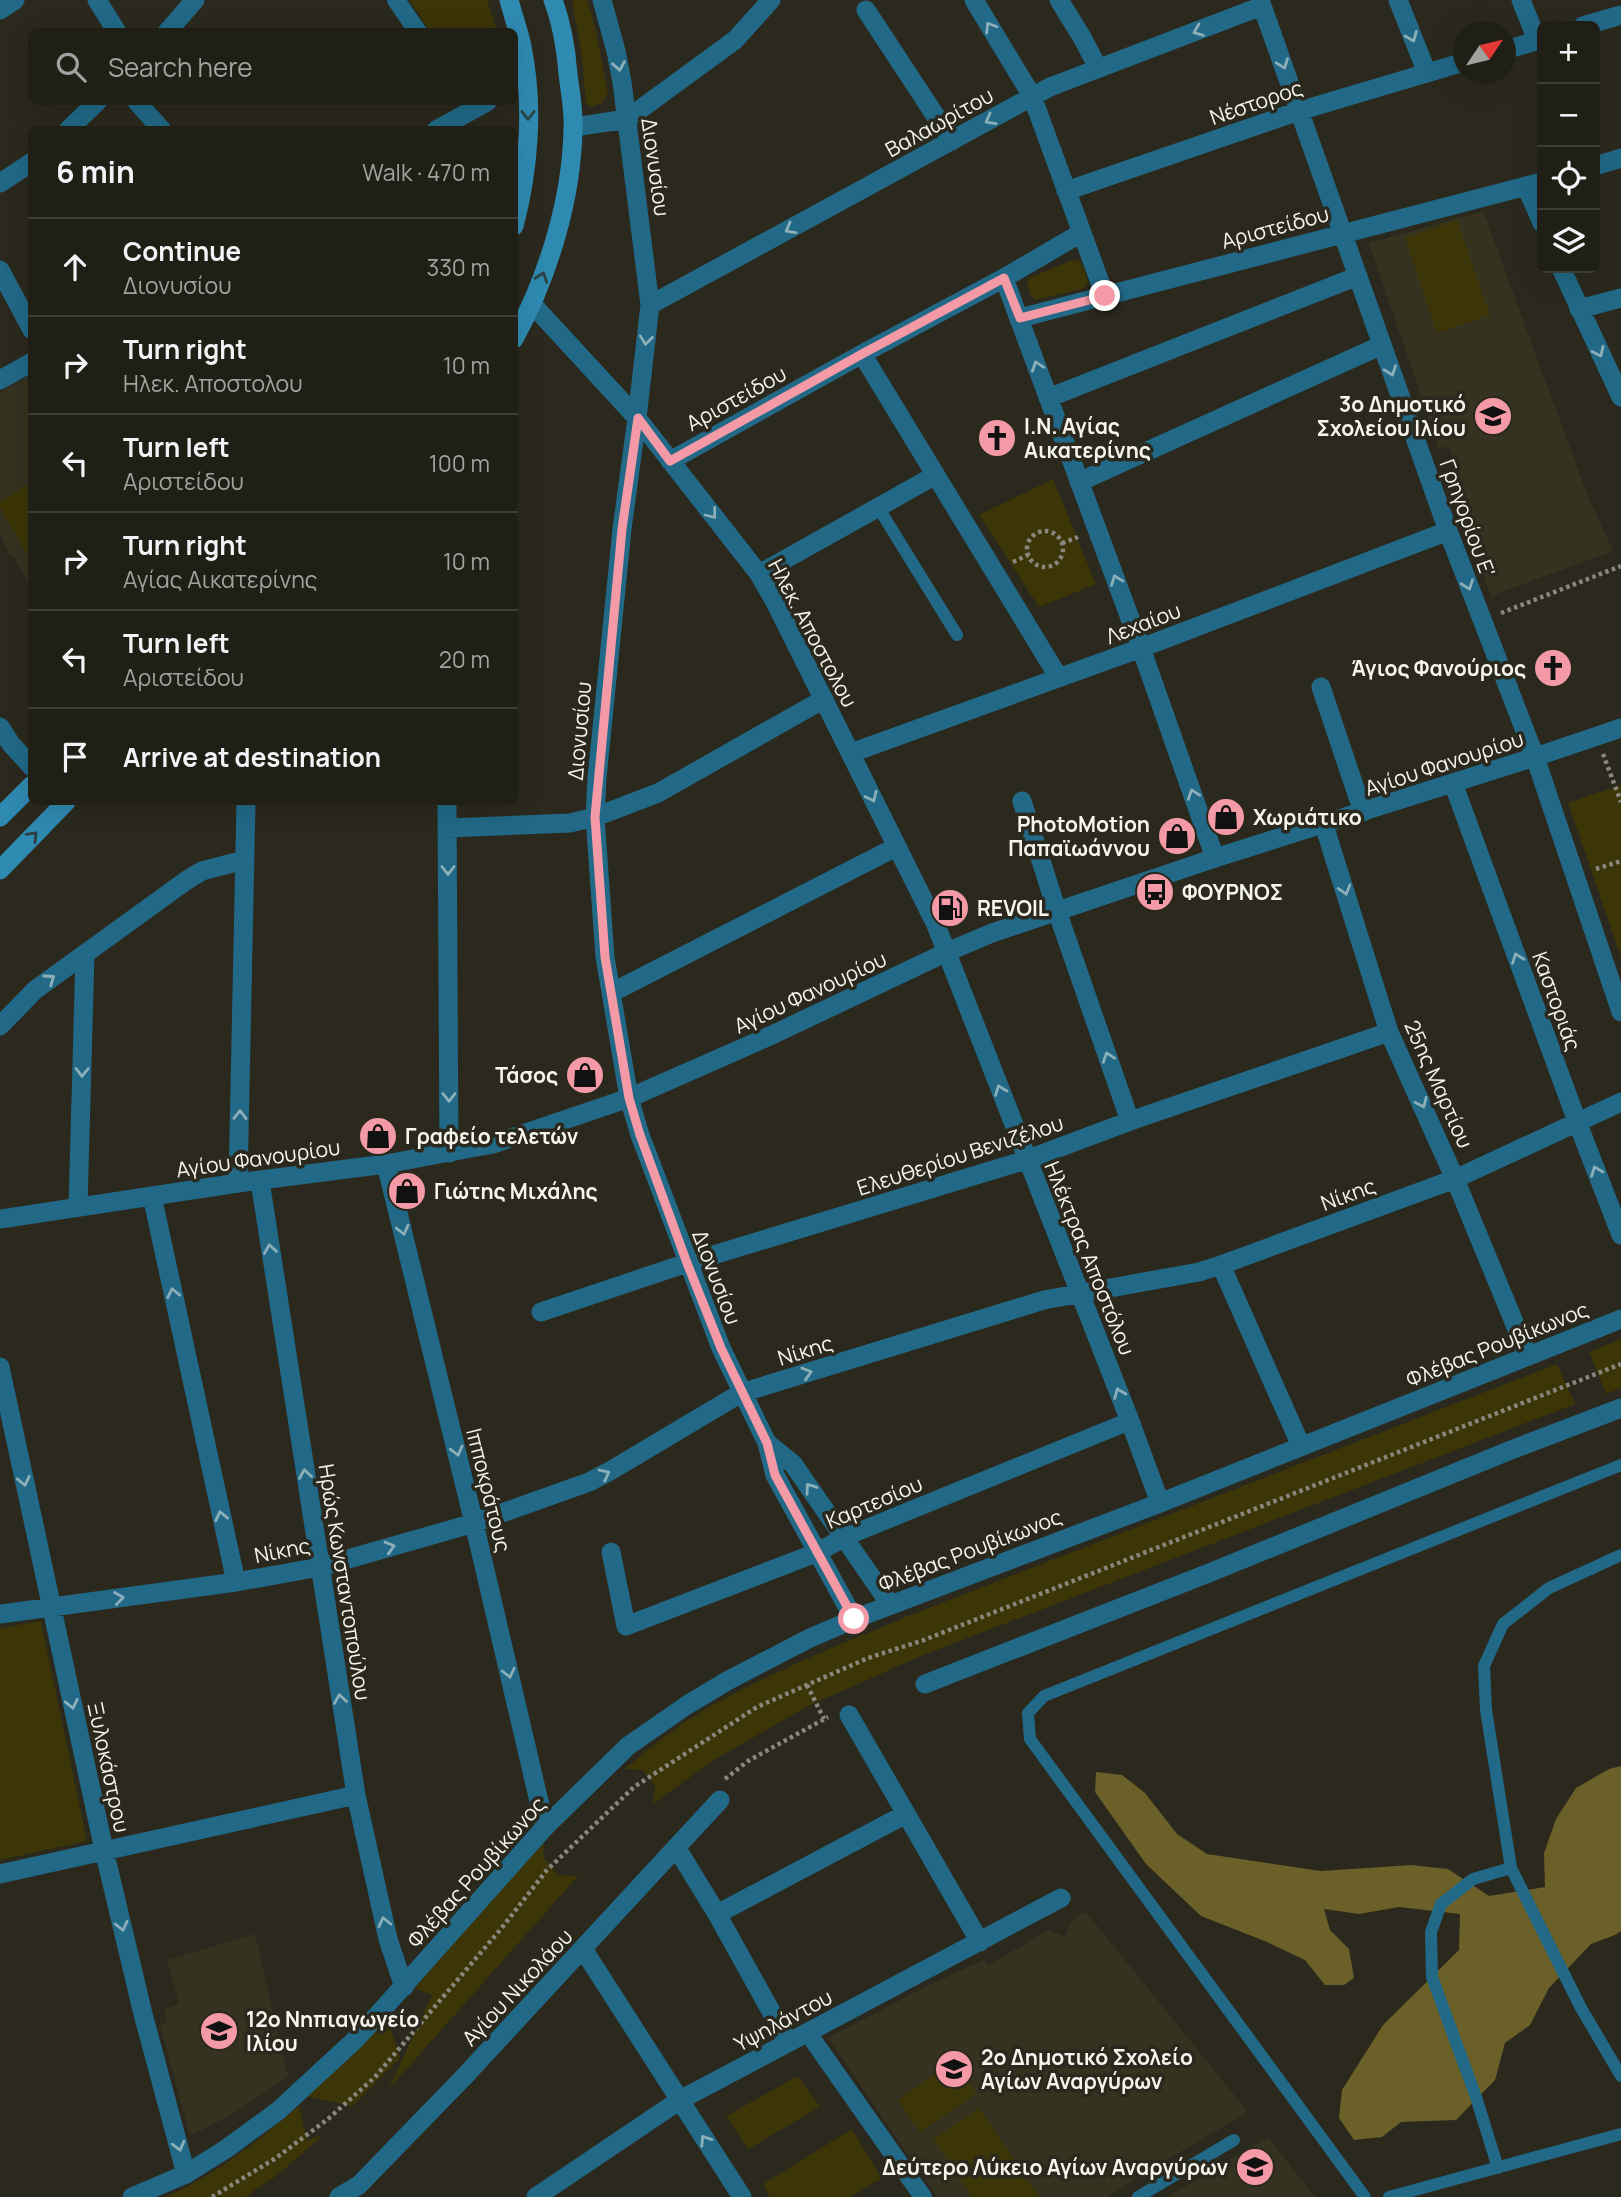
<!DOCTYPE html>
<html lang="en">
<head>
<meta charset="utf-8">
<style>
  :root { --surface:#201f16; --page:#2d2c23; --text:#f1f3f6; --muted:#a2a2a1; --line:#3d3d35 }
  body { margin:0; font-family:Manrope,sans-serif; background:var(--page); color:var(--text) }
  .controls { position:absolute; right:21px; top:21px; display:grid; overflow:hidden; border-radius:10px; box-shadow:0 7px 28px #0002 }
  .controls button { width:63px; height:63px; display:grid; place-items:center; padding:0; border:0; border-bottom:2px solid var(--line); background:var(--surface); color:var(--text); font:35px sans-serif }
  .compass { position:absolute; left:1453px; top:21px; width:63px; height:63px; border-radius:50%; background:var(--surface); box-shadow:0 7px 28px #0002; rotate:55deg }
  .stop { position:absolute; width:21px; height:21px; margin:-16px; border:5px solid #f49aa6; border-radius:50%; background:#fff }
  .stop.end { background:#f49aa6; border-color:#fff; box-shadow:0 2px 7px #0008 }
  .list { margin:0; padding:0; list-style:none }
  h2 { display:flex; justify-content:space-between; align-items:center; height:91px; margin:0; padding:0 28px; font-size:30px }
  h2 small { font-size:23px; font-weight:400; color:var(--muted) }
  .list li { display:grid; grid-template-columns:46px 1fr auto; gap:21px; align-items:center; box-sizing:border-box; height:98px; padding:0 28px; border-top:2px solid var(--line) }
  .list b { display:block; font-size:26px; white-space:nowrap }
  .list p { margin:0; font-size:23px; white-space:nowrap; color:var(--muted) }
  .list em { font-size:23px; font-style:normal; color:var(--muted) }
  .icon { flex:none; width:38px; height:38px; fill:none; stroke:currentColor; stroke-width:2; stroke-linecap:round; stroke-linejoin:round }
  .map { position:relative; flex:none; width:1621px; height:2197px; overflow:hidden }
  .search { position:absolute; background:var(--surface); box-shadow:0 7px 28px #0002; left:28px; top:28px; width:490px; height:77px; display:flex; align-items:center; gap:18px; box-sizing:border-box; padding:0 24px; border-radius:10px; color:var(--muted); font-size:26px }
  .panel { position:absolute; background:var(--surface); box-shadow:0 7px 28px #0002; left:28px; top:126px; width:490px; height:679px; border-radius:10px }
  .map>svg:first-child { display:block }
  .built { fill:#353220 }
  .green { fill:#3c3508 }
  .forest { fill:#6a6028 }
  .lines { fill:none; stroke-linecap:round; stroke-linejoin:round }
  .path { stroke:#89887e; stroke-width:4.5; stroke-dasharray:3.5 3.5; stroke-linecap:butt }
  .service { stroke:#216987; stroke-width:12 }
  .pedestrian { stroke:#216987; stroke-width:18 }
  .minor { stroke:#216987; stroke-width:19 }
  .tertiary { stroke:#216987; stroke-width:19 }
  .secondary { stroke:#2f8ab1; stroke-width:19 }
  .oneway { stroke:#8cafba }
  .oneway2 { stroke:#2c4143 }
  .route { stroke:#f49aa6; stroke-width:9 }
  .labels { text-anchor:middle; dominant-baseline:central; stroke-width:7; stroke-linejoin:round; paint-order:stroke }
  .street-label { font-size:21px; fill:#f6f5ed; stroke:#2b291e }
  .poi-label { font-size:21px; font-weight:bold; fill:#f6f5ed; stroke:#2b291e; text-anchor:start }
</style>
</head>
<body>
<div class="map">
<svg width="1621" height="2197" viewBox="0 0 1621 2197">
  <rect width="100%" height="100%" fill="#2b291e"/>
  <path class="built" d="M1483,211l104,283 26,57 -122,45 -40,-111 5,-9 -2,-7 2,-3 -7,-20 -10,3 -70,-206z
    M31,374v213l-19,-32h-3l-9,-21v-141z
    M1086,1912l162,200 -90,53 -9,-3 -8,6 2,6 -35,23h-171l-109,-159 99,-52 57,-26 5,5 60,-35 16,7 6,-16z
    M255,1934l33,142 -52,36 -46,24 -30,-111 7,-2 -3,-14 15,-5 -12,-44z
    M1268,2137l47,60h-148z"/>
  <path class="green" d="M409,0h78l10,31h-67z
    M572,0h15l8,27 13,66 -6,10 -12,4 -4,-4 -4,-45z
    M1457,220l33,95 -53,18 -32,-95z
    M1077,260l6,5 5,18 -6,6 -47,11 -4,-4 -4,-13 2,-5 41,-17z
    M1053,479l43,105 -57,23 -60,-92z
    M31,483v79l-31,-55v-6z
    M1621,785v172l-53,-154z
    M1621,1339v49l-15,6 -17,-42z
    M1557,1364l18,40 -654,252 -115,51 -95,55 -58,42 2,-18 -13,-16 -18,-1c21,-16 42,-35 64,-49 67,-42 142,-71 215,-102z
    M41,1621l46,220 -87,19v-232z
    M543,1839l1,19 13,17 21,1 -190,214 44,-95 -17,-7z
    M388,2019l12,39 -47,48 -48,-10 49,-42z
    M955,2061l22,32 -57,39 -22,-32z
    M798,2076l22,31 -72,42 -22,-33z
    M299,2106l8,34 16,-5 -43,38 -35,24h-79c49,-22 92,-56 133,-91z
    M979,2108l60,89h-67l-39,-58z
    M852,2129l30,49 -31,19h-81l-7,-13z"/>
  <path class="forest" d="M1621,1766v165l-6,4 -24,9 -42,44 -19,37 -25,18 -10,37 -39,40 -55,2 -19,15 -28,3 -15,-22 3,-28 41,-65 76,-75 1,-36 -61,-7 -40,7 -35,-5 6,21 19,19 5,29 -10,7h-19l-20,-25 -38,-18 -66,-26 -55,-52 -51,-72 1,-20 26,3 23,18 32,41 30,20 114,17 90,-6 37,4 41,27 56,-9 -1,-34 12,-34 20,-31 33,-19z"/>
  <g class="lines">
    <path class="path" d="M1027 549a18 18 0 1 1 36 0a18 18 0 1 1-36 0Z
      M1062,543l16,-6
      M1013,562l15,-7
      M1501,613l120,-47
      M1603,754l18,48
      M1596,869l25,-8
      M807,1685l17,34
      M725,1779l23,-18 80,-44
      M212,2197l64,-39 52,-39 47,-42 125,-147 47,-60 87,-83 123,-80 111,-49 56,-18 697,-276"/>
    <path class="service" d="M878,507l79,128
      M1511,1868l70,140 40,68
      M1498,2168l-22,-71 -44,-120 -1,-45 10,-28 32,-25 38,-11 -25,-158 -2,-44 19,-42 46,-36 72,-33
      M1138,2197l96,-57
      M1365,2197l-335,-458 -2,-26 16,-17 577,-231
      M1389,2197l232,-63"/>
    <path class="pedestrian" d="M396,0l22,32
      M845,1537l285,-116
      M808,2033l115,164"/>
    <path class="minor" d="M97,0l20,32
      M602,0l14,51 6,31 28,223 -13,113 -15,111 -25,249 -2,39 10,140 24,141 11,37 81,213 46,95 8,32 79,144
      M974,0l58,96 73,200
      M1059,0l24,39 15,29
      M1260,0l188,531 87,226 86,255
      M1398,0l29,73
      M1521,0l16,40
      M0,10l15,-10
      M866,10l86,131
      M1583,26l38,-11
      M1506,50l36,-11
      M137,102l25,28
      M574,127l53,-8 108,-79 36,-40
      M436,130l51,-28
      M1595,166l26,-8
      M1526,186l16,37
      M1066,191l233,-80 165,-49
      M1561,268l60,129
      M0,270l32,60
      M1004,278l137,370 74,210
      M533,305l104,113 122,156 16,28 161,323 194,496 30,82
      M650,305l400,-218 212,-81
      M1579,309l42,-11
      M1020,318l522,-136
      M862,354l197,324
      M0,380l32,-18
      M1048,398l310,-122
      M670,461l192,-107 142,-76 77,-45
      M1079,482l303,-137
      M759,574l175,-98
      M1321,687l42,125
      M0,727l11,17 21,23
      M851,753l290,-105 307,-117
      M1453,783l125,341 43,111
      M1022,801l35,110 73,210
      M447,802l2,351
      M1324,825l65,207 66,147 73,177
      M448,828l122,-5 25,-6 63,-24 166,-94
      M611,993l285,-146
      M0,1026l35,-36 152,-110 15,-9 42,-11
      M386,1164l88,359 71,304
      M260,1181l96,614 32,144 16,48
      M238,1183l8,-381
      M152,1196l84,386
      M78,1207l7,-253
      M1221,1265l80,181
      M541,1312l146,-49 339,-103 104,-39 259,-89
      M0,1367l104,483 39,164 43,160
      M767,1443l26,21 97,140
      M611,1552l15,74 190,-73 29,-16
      M0,1614l236,-32 84,-15 154,-44 115,-41 21,-11 131,-78 303,-93 155,-28 22,-7 234,-86 166,-77
      M925,1684l284,-111 302,-123 110,-42
      M849,1715l131,227
      M676,1847l41,67 71,128
      M0,1874l356,-79
      M717,1914l189,-100
      M583,1949l159,248
      M339,2197l20,-12 103,-106 258,-279
      M536,2197l144,-97 381,-202"/>
    <path class="tertiary" d="M167,32l28,-32
      M68,130l29,-28
      M0,183l32,-21
      M0,1219l238,-36 148,-19 107,-20 136,-46 143,-63 175,-83 45,-19 223,-75 320,-101 86,-29
      M132,2197l54,-23 40,-25 52,-38 79,-73 188,-211 83,-81 59,-41 40,-24 81,-42 46,-20 306,-116 461,-184"/>
    <path class="secondary" d="M509,0c4,16 10,31 13,47 12,58 7,122 -8,179
      M514,339c34,-62 58,-140 59,-211 1,-18 -3,-36 -5,-54 -2,-25 -6,-50 -15,-74
      M0,817l32,-32
      M0,870l66,-68"/>
  </g>
  <defs><path id="oneway-chevron" d="M-2-3.5L2.5 0L-2 3.5" fill="none" stroke-width="1.6" stroke-linecap="round" stroke-linejoin="round" transform="scale(1.75)"/></defs>
  <g class="oneway">
    <use href="#oneway-chevron" transform="translate(990 27) rotate(-122)"/>
    <use href="#oneway-chevron" transform="translate(1198 31) rotate(159)"/>
    <use href="#oneway-chevron" transform="translate(1412 37) rotate(68)"/>
    <use href="#oneway-chevron" transform="translate(1283 64) rotate(70)"/>
    <use href="#oneway-chevron" transform="translate(619 66) rotate(80)"/>
    <use href="#oneway-chevron" transform="translate(990 120) rotate(151)"/>
    <use href="#oneway-chevron" transform="translate(790 229) rotate(151)"/>
    <use href="#oneway-chevron" transform="translate(646 340) rotate(96)"/>
    <use href="#oneway-chevron" transform="translate(1599 352) rotate(64)"/>
    <use href="#oneway-chevron" transform="translate(1037 366) rotate(-109)"/>
    <use href="#oneway-chevron" transform="translate(1391 371) rotate(70)"/>
    <use href="#oneway-chevron" transform="translate(712 514) rotate(52)"/>
    <use href="#oneway-chevron" transform="translate(1116 580) rotate(-111)"/>
    <use href="#oneway-chevron" transform="translate(1468 585) rotate(70)"/>
    <use href="#oneway-chevron" transform="translate(1193 794) rotate(-109)"/>
    <use href="#oneway-chevron" transform="translate(872 797) rotate(65)"/>
    <use href="#oneway-chevron" transform="translate(448 870) rotate(90)"/>
    <use href="#oneway-chevron" transform="translate(1345 890) rotate(73)"/>
    <use href="#oneway-chevron" transform="translate(1517 958) rotate(-110)"/>
    <use href="#oneway-chevron" transform="translate(50 979) rotate(-35)"/>
    <use href="#oneway-chevron" transform="translate(1108 1057) rotate(-109)"/>
    <use href="#oneway-chevron" transform="translate(82 1072) rotate(91)"/>
    <use href="#oneway-chevron" transform="translate(1000 1090) rotate(-111)"/>
    <use href="#oneway-chevron" transform="translate(449 1097) rotate(90)"/>
    <use href="#oneway-chevron" transform="translate(1422 1103) rotate(66)"/>
    <use href="#oneway-chevron" transform="translate(240 1115) rotate(-89)"/>
    <use href="#oneway-chevron" transform="translate(1596 1171) rotate(-111)"/>
    <use href="#oneway-chevron" transform="translate(403 1230) rotate(76)"/>
    <use href="#oneway-chevron" transform="translate(270 1249) rotate(-99)"/>
    <use href="#oneway-chevron" transform="translate(173 1293) rotate(-102)"/>
    <use href="#oneway-chevron" transform="translate(807 1373) rotate(-17)"/>
    <use href="#oneway-chevron" transform="translate(1119 1393) rotate(-112)"/>
    <use href="#oneway-chevron" transform="translate(457 1451) rotate(76)"/>
    <use href="#oneway-chevron" transform="translate(305 1474) rotate(-99)"/>
    <use href="#oneway-chevron" transform="translate(605 1474) rotate(-27)"/>
    <use href="#oneway-chevron" transform="translate(24 1481) rotate(78)"/>
    <use href="#oneway-chevron" transform="translate(810 1488) rotate(-125)"/>
    <use href="#oneway-chevron" transform="translate(221 1516) rotate(-102)"/>
    <use href="#oneway-chevron" transform="translate(390 1547) rotate(-16)"/>
    <use href="#oneway-chevron" transform="translate(119 1598) rotate(-8)"/>
    <use href="#oneway-chevron" transform="translate(509 1673) rotate(77)"/>
    <use href="#oneway-chevron" transform="translate(340 1699) rotate(-99)"/>
    <use href="#oneway-chevron" transform="translate(72 1704) rotate(78)"/>
    <use href="#oneway-chevron" transform="translate(384 1922) rotate(-103)"/>
    <use href="#oneway-chevron" transform="translate(122 1926) rotate(77)"/>
    <use href="#oneway-chevron" transform="translate(705 2140) rotate(-123)"/>
    <use href="#oneway-chevron" transform="translate(179 2146) rotate(75)"/>
  </g>
  <g class="oneway2">
    <use href="#oneway-chevron" transform="translate(528 115) rotate(90)"/>
    <use href="#oneway-chevron" transform="translate(542 277) rotate(-71)"/>
    <use href="#oneway-chevron" transform="translate(33 836) rotate(-46)"/>
  </g>
  <g class="lines">
    <path class="route" d="M854,1619l-79,-144 -8,-32 -46,-95 -34,-85 -47,-128 -11,-37 -24,-141 -10,-140 27,-288 16,-111 32,43 192,-107 142,-76 16,40 85,-22"/>
  </g>
  <defs>
    <symbol id="school-disc" viewBox="-11 -11 22 22"><circle r="9.5" fill="#f49aa6" stroke="#2b291e"/><path d="M0-5L7-2L0 1L-7-2ZM-4 1L0 2.5L4 1V4Q0 6-4 4Z" fill="#111"/></symbol>
    <symbol id="church-disc" viewBox="-11 -11 22 22"><circle r="9.5" fill="#f49aa6" stroke="#2b291e"/><path d="M-1.2-6h2.4v3.5h3.3v2.4h-3.3V6h-2.4V-.1h-3.3v-2.4h3.3Z" fill="#111"/></symbol>
    <symbol id="shop-disc" viewBox="-11 -11 22 22"><circle r="9.5" fill="#f49aa6" stroke="#2b291e"/><path d="M-5-2.5h2.3a2.7 3.5 0 0 1 5.4 0H5L5.5 6h-11ZM-1.5-2.5h3a1.5 2.3 0 0 0-3 0Z" fill="#111"/></symbol>
    <symbol id="bus-disc" viewBox="-11 -11 22 22"><circle r="9.5" fill="#f49aa6" stroke="#2b291e"/><path d="M-5-6H5V4H4V6H2V4H-2V6H-4V4H-5ZM-3.5-4V0h7V-4ZM-3.5 1.2v1.5H-2V1.2ZM2 1.2v1.5H3.5V1.2Z" fill="#111"/></symbol>
    <symbol id="fuel-disc" viewBox="-11 -11 22 22"><circle r="9.5" fill="#f49aa6" stroke="#2b291e"/><path d="M-5.5-6h7V0h2V4h1.3V-2.5L3-4.5l.8-.8L6-3V5H2.5V1h-1V6h-7ZM-4.2-4.7v3.2H.2V-4.7Z" fill="#111"/></symbol>
  </defs>
  <g fill-rule="evenodd">
    <use href="#school-disc" x="1471" y="394" width="44" height="44"/>
    <use href="#church-disc" x="975" y="416" width="44" height="44"/>
    <use href="#church-disc" x="1531" y="646" width="44" height="44"/>
    <use href="#shop-disc" x="1204" y="795" width="44" height="44"/>
    <use href="#shop-disc" x="1155" y="814" width="44" height="44"/>
    <use href="#bus-disc" x="1133" y="870" width="44" height="44"/>
    <use href="#fuel-disc" x="928" y="886" width="44" height="44"/>
    <use href="#shop-disc" x="563" y="1053" width="44" height="44"/>
    <use href="#shop-disc" x="356" y="1114" width="44" height="44"/>
    <use href="#shop-disc" x="385" y="1169" width="44" height="44"/>
    <use href="#school-disc" x="197" y="2009" width="44" height="44"/>
    <use href="#school-disc" x="932" y="2047" width="44" height="44"/>
    <use href="#school-disc" x="1233" y="2145" width="44" height="44"/>
  </g>
  <g class="labels">
    <g class="street-label">
      <text transform="translate(1256 102) rotate(-19)">Νέστορος</text>
      <text transform="translate(939 122) rotate(-29)">Βαλαωρίτου</text>
      <text transform="translate(656 167) rotate(82)">Διονυσίου</text>
      <text transform="translate(1275 227) rotate(-15)">Αριστείδου</text>
      <text transform="translate(736 398) rotate(-29)">Αριστείδου</text>
      <text transform="translate(1468 518) rotate(70)">Γρηγορίου Ε'</text>
      <text transform="translate(1143 623) rotate(-21)">Λεχαίου</text>
      <text transform="translate(813 633) rotate(62)">Ηλεκ. Αποστολου</text>
      <text transform="translate(579 731) rotate(-85)">Διονυσίου</text>
      <text transform="translate(1444 763) rotate(-18)">Αγίου Φανουρίου</text>
      <text transform="translate(810 992) rotate(-25)">Αγίου Φανουρίου</text>
      <text transform="translate(1557 1001) rotate(70)">Καστοριάς</text>
      <text transform="translate(1439 1084) rotate(66)">25ης Μαρτίου</text>
      <text transform="translate(960 1155) rotate(-18)">Ελευθερίου Βενιζέλου</text>
      <text transform="translate(258 1158) rotate(-8)">Αγίου Φανουρίου</text>
      <text transform="translate(1348 1194) rotate(-20)">Νίκης</text>
      <text transform="translate(1090 1258) rotate(68)">Ηλέκτρας Αποστόλου</text>
      <text transform="translate(717 1277) rotate(69)">Διονυσίου</text>
      <text transform="translate(1497 1344) rotate(-22)">Φλέβας Ρουβίκωνος</text>
      <text transform="translate(805 1350) rotate(-17)">Νίκης</text>
      <text transform="translate(489 1490) rotate(76)">Ιπποκράτους</text>
      <text transform="translate(874 1502) rotate(-23)">Καρτεσίου</text>
      <text transform="translate(282 1550) rotate(-11)">Νίκης</text>
      <text transform="translate(970 1550) rotate(-21)">Φλέβας Ρουβίκωνος</text>
      <text transform="translate(345 1582) rotate(81)">Ηρώς Κωνσταντοπούλου</text>
      <text transform="translate(109 1767) rotate(78)">Ξυλοκάστρου</text>
      <text transform="translate(476 1872) rotate(-48)">Φλέβας Ρουβίκωνος</text>
      <text transform="translate(517 1987) rotate(-47)">Αγίου Νικολάου</text>
      <text transform="translate(783 2020) rotate(-28)">Υψηλάντου</text>
    </g>
    <g class="poi-label">
      <text x="1466" y="404" text-anchor="end">3ο Δημοτικό<tspan x="1466" dy="24">Σχολείου Ιλίου</tspan></text>
      <text x="1024" y="426">Ι.Ν. Αγίας<tspan x="1024" dy="24">Αικατερίνης</tspan></text>
      <text x="1526" y="668" text-anchor="end">Άγιος Φανούριος</text>
      <text x="1253" y="817">Χωριάτικο</text>
      <text x="1150" y="824" text-anchor="end">PhotoMotion<tspan x="1150" dy="24">Παπαϊωάννου</tspan></text>
      <text x="1182" y="892">ΦΟΥΡΝΟΣ</text>
      <text x="977" y="908">REVOIL</text>
      <text x="558" y="1075" text-anchor="end">Τάσος</text>
      <text x="405" y="1136">Γραφείο τελετών</text>
      <text x="434" y="1191">Γιώτης Μιχάλης</text>
      <text x="246" y="2019">12ο Νηπιαγωγείο<tspan x="246" dy="24">Ιλίου</tspan></text>
      <text x="981" y="2057">2ο Δημοτικό Σχολείο<tspan x="981" dy="24">Αγίων Αναργύρων</tspan></text>
      <text x="1228" y="2167" text-anchor="end">Δεύτερο Λύκειο Αγίων Αναργύρων</text>
    </g>
  </g>
</svg>
<div class="controls">
<button>+</button>
<button>−</button>
<button><svg class="icon" aria-label="locate" viewBox="0 0 24 24"><circle cx="12" cy="12" r="6"/><path d="M12 2v4M12 18v4M2 12h4M18 12h4"/></svg></button>
<button><svg class="icon" aria-label="layers" viewBox="0 0 24 24"><path d="M12 4l9 5-9 5-9-5zM3 14l9 5 9-5"/></svg></button>
</div>
<svg class="compass" viewBox="-18 -18 36 36"><path d="M0-13l5 13h-10z" fill="#e53935"/><path d="M0 13l5-13h-10z" fill="#a2a2a1"/></svg>
<div class="stop" style="left:854px;top:1619px"></div>
<div class="stop end" style="left:1105px;top:296px"></div>
<div class="search"><svg class="icon" aria-label="search" viewBox="0 0 24 24"><circle cx="10" cy="10" r="6"/><path d="M15 15l6 6"/></svg>Search here</div>
<section class="panel">
<h2>6 min<small>Walk · 470 m</small></h2>
<ul class="list">
<li><svg class="icon" aria-label="ahead" viewBox="0 0 24 24"><path d="M12 20V5M6 11l6-6 6 6"/></svg><div><b>Continue</b><p>Διονυσίου</p></div><em>330 m</em></li>
<li><svg class="icon" aria-label="right" viewBox="0 0 24 24"><path d="M7 20v-9h11M14 6l5 5-5 5"/></svg><div><b>Turn right</b><p>Ηλεκ. Αποστολου</p></div><em>10 m</em></li>
<li><svg class="icon" aria-label="left" viewBox="0 0 24 24"><path d="M17 20v-9H6M10 6l-5 5 5 5"/></svg><div><b>Turn left</b><p>Αριστείδου</p></div><em>100 m</em></li>
<li><svg class="icon" aria-label="right" viewBox="0 0 24 24"><path d="M7 20v-9h11M14 6l5 5-5 5"/></svg><div><b>Turn right</b><p>Αγίας Αικατερίνης</p></div><em>10 m</em></li>
<li><svg class="icon" aria-label="left" viewBox="0 0 24 24"><path d="M17 20v-9H6M10 6l-5 5 5 5"/></svg><div><b>Turn left</b><p>Αριστείδου</p></div><em>20 m</em></li>
<li><svg class="icon" aria-label="arrive" viewBox="0 0 24 24"><path d="M6 21V4h12l-3 4 3 4H6"/></svg><div><b>Arrive at destination</b></div></li>
</ul>
</section>
</div>
</body>
</html>
